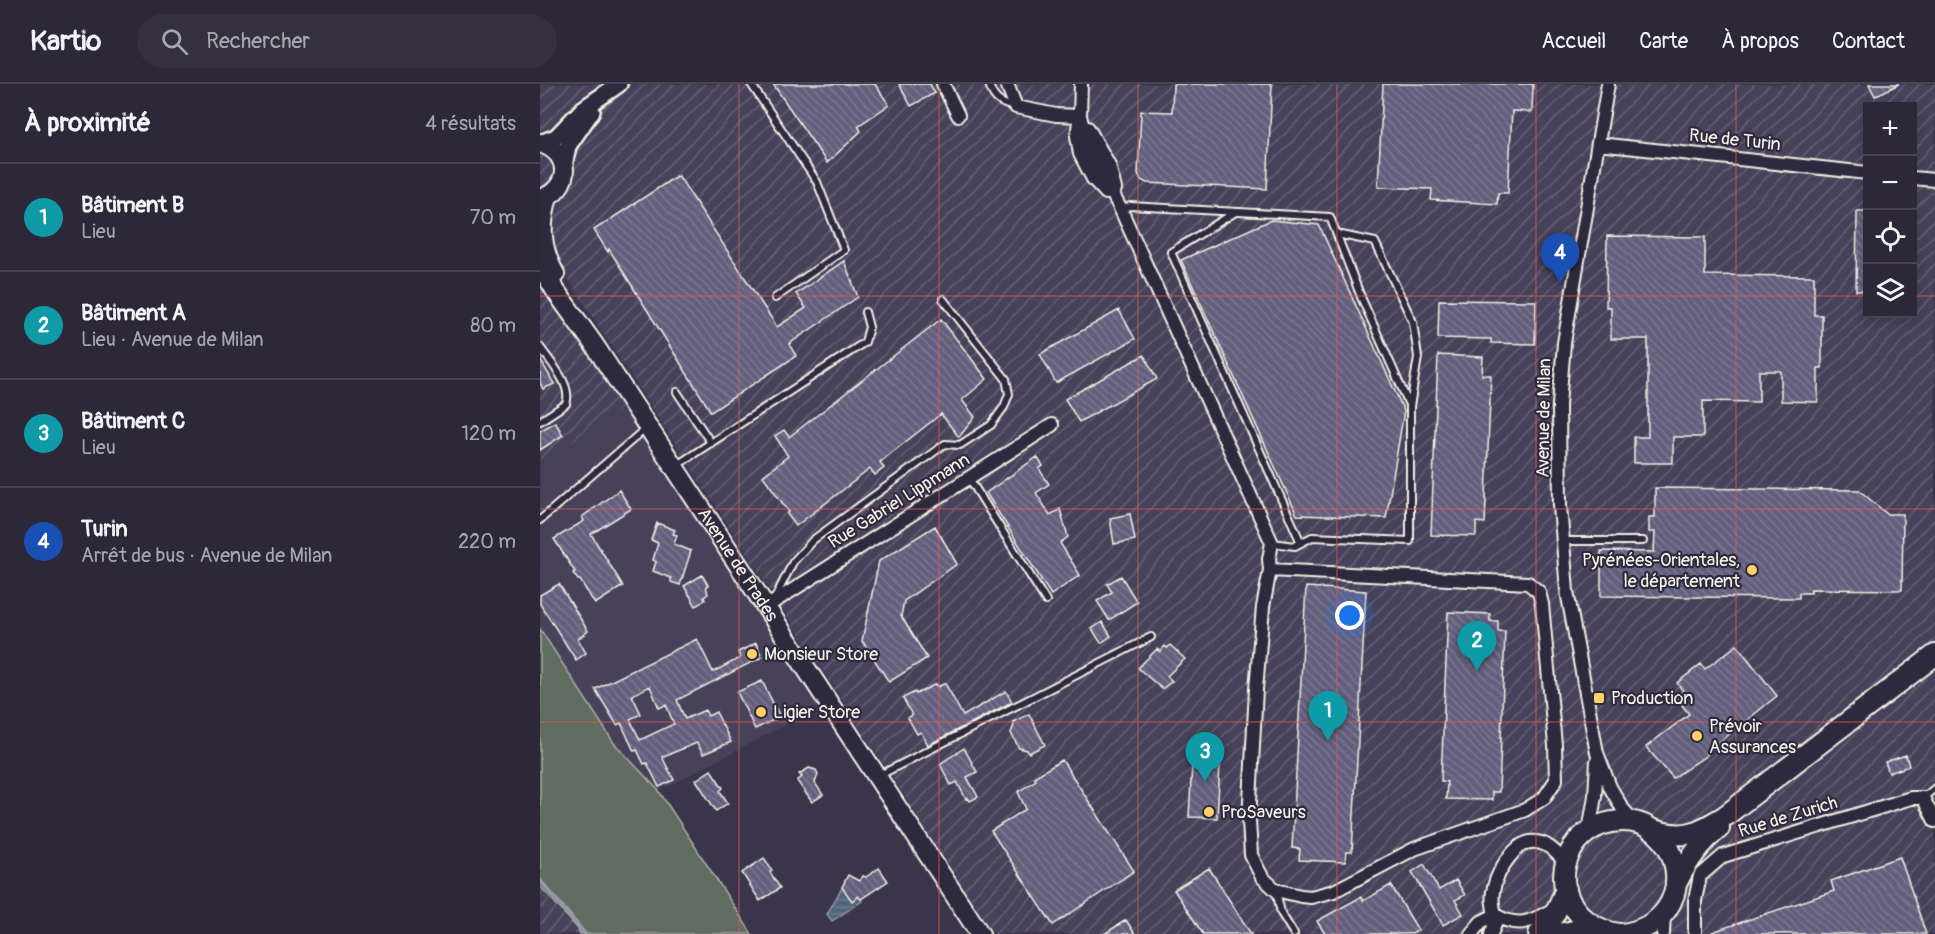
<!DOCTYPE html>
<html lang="fr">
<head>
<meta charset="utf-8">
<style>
  :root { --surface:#2c2838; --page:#343040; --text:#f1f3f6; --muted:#a6a6ae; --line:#484453; --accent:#ffd166 }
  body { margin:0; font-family:Pangolin,sans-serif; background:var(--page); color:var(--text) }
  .controls { position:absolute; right:18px; top:18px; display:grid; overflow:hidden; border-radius:0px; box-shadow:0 3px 9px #0003 }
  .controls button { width:54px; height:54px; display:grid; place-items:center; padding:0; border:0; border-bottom:2px solid var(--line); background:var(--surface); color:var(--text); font:30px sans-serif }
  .you { position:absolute; left:810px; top:532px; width:21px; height:21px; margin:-15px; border:4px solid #fff; border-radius:50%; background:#1a73e8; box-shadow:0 0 0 9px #1a73e833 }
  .badge { display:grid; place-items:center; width:39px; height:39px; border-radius:50%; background:var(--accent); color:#fff; font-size:20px; font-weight:700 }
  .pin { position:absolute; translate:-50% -50px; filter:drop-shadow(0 2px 3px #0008) }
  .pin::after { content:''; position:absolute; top:32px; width:21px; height:18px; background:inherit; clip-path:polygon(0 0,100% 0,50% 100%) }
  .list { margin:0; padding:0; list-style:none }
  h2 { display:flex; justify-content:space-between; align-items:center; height:78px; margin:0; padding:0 24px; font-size:26px }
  h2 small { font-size:20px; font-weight:400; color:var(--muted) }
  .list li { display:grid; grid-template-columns:39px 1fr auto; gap:18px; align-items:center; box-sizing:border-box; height:108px; padding:0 24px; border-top:2px solid var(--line) }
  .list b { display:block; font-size:22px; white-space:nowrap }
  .list p { margin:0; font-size:20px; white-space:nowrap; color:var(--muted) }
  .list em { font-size:20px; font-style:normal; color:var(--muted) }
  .icon { flex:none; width:33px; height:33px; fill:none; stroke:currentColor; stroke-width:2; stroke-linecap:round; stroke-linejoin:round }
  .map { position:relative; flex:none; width:1395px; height:850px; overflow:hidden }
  header { display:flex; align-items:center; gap:36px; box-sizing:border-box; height:84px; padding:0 30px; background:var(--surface); border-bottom:2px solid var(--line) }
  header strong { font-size:28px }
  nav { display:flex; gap:33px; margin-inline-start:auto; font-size:21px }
  .search { width:420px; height:54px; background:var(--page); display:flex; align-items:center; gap:15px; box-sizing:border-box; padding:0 21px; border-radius:33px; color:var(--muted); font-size:22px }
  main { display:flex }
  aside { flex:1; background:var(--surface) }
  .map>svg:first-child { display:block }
  .built { fill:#47425a }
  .industrial { fill:url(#industrial-furrows); fill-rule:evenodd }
  .grass { fill:#5f6c61; stroke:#aaaea4; stroke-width:1.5 }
  .water { fill:url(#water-rules); stroke:#939ca8; stroke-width:1.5 }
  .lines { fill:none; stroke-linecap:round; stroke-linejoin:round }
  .stream { stroke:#939ca8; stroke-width:4 }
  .building { fill:url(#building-back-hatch); stroke:#f4f1e8; stroke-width:1.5; fill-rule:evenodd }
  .service-casing { stroke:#f4f1e8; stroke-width:10 }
  .minor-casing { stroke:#f4f1e8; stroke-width:16 }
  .tertiary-casing { stroke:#f4f1e8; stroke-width:20 }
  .secondary-casing { stroke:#f4f1e8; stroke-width:22 }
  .primary-casing { stroke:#f4f1e8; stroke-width:24 }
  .service { stroke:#2f2a3d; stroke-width:6 }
  .minor { stroke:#2f2a3d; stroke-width:12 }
  .tertiary { stroke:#2f2a3d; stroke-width:15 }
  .secondary { stroke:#2f2a3d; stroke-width:18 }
  .primary { stroke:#2f2a3d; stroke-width:20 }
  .grid { fill:none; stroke:#de5a58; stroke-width:1.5; stroke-opacity:0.55 }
  .poi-dot { fill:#ffd166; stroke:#2f2a3d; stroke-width:2 }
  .labels { text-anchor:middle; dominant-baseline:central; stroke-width:4.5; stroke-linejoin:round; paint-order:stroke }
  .street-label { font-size:18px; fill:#f4f1e8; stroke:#2f2a3d }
  .poi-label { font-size:18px; fill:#f4f1e8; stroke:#2f2a3d; text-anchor:start }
</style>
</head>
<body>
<header>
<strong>Kartio</strong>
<div class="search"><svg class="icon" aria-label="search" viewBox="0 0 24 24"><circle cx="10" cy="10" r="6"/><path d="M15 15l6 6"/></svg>Rechercher</div>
<nav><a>Accueil</a><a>Carte</a><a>À propos</a><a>Contact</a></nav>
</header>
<main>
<aside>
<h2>À proximité<small>4 résultats</small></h2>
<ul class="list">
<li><span class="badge" style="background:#0f9aa8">1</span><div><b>Bâtiment B</b><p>Lieu</p></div><em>70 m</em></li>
<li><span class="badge" style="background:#0f9aa8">2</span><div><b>Bâtiment A</b><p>Lieu · Avenue de Milan</p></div><em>80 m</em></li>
<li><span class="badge" style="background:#0f9aa8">3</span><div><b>Bâtiment C</b><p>Lieu</p></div><em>120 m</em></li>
<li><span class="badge" style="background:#1a4fb4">4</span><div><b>Turin</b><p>Arrêt de bus · Avenue de Milan</p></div><em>220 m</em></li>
</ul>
</aside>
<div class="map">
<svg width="1395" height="850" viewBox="0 0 1395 850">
  <defs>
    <pattern id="industrial-furrows" width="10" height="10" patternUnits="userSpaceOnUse" patternTransform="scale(1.5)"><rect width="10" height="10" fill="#47425a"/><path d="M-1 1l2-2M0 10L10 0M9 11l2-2" fill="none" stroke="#625e72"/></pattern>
    <pattern id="water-rules" width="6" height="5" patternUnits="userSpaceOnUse" patternTransform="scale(1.5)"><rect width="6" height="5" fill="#52647d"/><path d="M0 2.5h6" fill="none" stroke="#6c7b8f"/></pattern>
    <pattern id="building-back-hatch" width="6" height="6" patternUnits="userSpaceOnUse" patternTransform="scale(1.5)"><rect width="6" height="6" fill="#64607e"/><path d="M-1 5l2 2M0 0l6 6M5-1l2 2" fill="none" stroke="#7b7790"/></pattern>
  </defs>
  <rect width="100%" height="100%" fill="#3a354a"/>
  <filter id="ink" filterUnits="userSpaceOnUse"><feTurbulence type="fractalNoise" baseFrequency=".0167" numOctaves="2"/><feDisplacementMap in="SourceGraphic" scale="12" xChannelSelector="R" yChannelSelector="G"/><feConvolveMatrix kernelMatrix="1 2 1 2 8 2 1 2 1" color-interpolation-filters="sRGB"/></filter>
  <g filter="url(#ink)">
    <path class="built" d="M83,322l197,301 -161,84 -45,-48 -74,-114v-167l77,-50z"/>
    <path class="industrial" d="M0,0h1395v850h-941l-454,-698zM1328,22h44v208h-44z
      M0,192l83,130 -6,6 -77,50z
      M0,802l38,43 2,5h-40z"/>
    <path class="grass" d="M0,545l74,114 45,48 93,143h-172l-2,-5 -38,-43z"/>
    <path class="water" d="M302,804l7,4 3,8 7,-4 3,5 -30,20 -5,-7z"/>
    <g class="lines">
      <path class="stream" d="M0,796l45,54"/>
    </g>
    <path class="building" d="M233,0h102l14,21 -31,21 3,5 -34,32z
      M359,0h31l5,9 -24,13z
      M633,0h99l-5,105 -120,-6 -6,-3 -3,-7 3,-62 31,1z
      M843,0h150l-1,28 -20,-1 -4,82h-10l-1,11 -66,-4 1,-11 -54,-2z
      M1329,0h30l-24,12z
      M138,91l99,152 29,-19 -10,-14 48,-33 14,36 -69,47 7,12 -85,56 -102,-163 -1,3 -14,-22z
      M1317,127h11v80h-12z
      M731,136l48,5 85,186 -18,107 -89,-3 -116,-255z
      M1067,152l98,1v38l109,1v39h8v53h-4v34l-37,-1v-30h-22v31l-56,-1v36h-30v26h-39v-26h14v-98h-37v-32h-5z
      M899,216l97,1 -1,43 -44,-1v-4l-53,-1z
      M579,226l16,29 -79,44 -16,-29z
      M401,235l46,60 -25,21 13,17 -16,20 -18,-23 -61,48 4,6 -9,7 -5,-6 -74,57 -9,-12 2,-2 -26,-36 25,-20 -13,-20 9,-6 5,7z
      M604,271l13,24 -78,43 -14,-23z
      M898,271l45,2 -1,18h9l-6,148 -9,-1v14l-45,-1z
      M0,275l14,25 -11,5 -3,-6z
      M15,338l8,13 -23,15v-19z
      M497,373l6,9 -4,3 10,15 -13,9 14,22 10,-6 8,28 -8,6 20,32 -29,20 -65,-102z
      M1115,404l204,2 28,24h16l-1,76 -91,-1v4h-12v5l-198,-2v-45l53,1 1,-20h-6v-15h6z
      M79,406l12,19 -40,25 32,52 -28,18 -15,-24h-2l-5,-7 2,-1 -21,-33 30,-18 -2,-4z
      M590,430l5,26 -21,4 -4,-26z
      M117,439l18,7 -2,4 4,1 -3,9 17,7 -11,34 -9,-3v-4l-18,-7 3,-9 -3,-2 5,-17 -7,-3z
      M395,442l22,38 -53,37 -3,15 26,42 -38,24 -27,-41 17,-80z
      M162,491l6,10 -2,1 2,8 -4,3 1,3 -9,6 -12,-20z
      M581,492l16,26 -28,18 -12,-19 15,-9 -5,-8z
      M19,500l29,47 -10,8 8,14 -10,7 -36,-56v-9z
      M766,503l60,4 -14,261h-6l-1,10 -46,-2 1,-11 -8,-1z
      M908,528l42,2v7h8v10h7l-6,161h-7v8l-46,-1 1,-17 -6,-1z
      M562,538l9,14 -10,7 -9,-14z
      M157,555l16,33 27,-14 -2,-6 18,-9 6,14 -85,43 8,19 20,-9 3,6 8,-4 15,30 -28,12 -6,-11 -35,14 12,23 -15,7 -12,-24 -3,1 -7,-14 -3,1 -13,-28 -4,2 -22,-36zM110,602l9,22 7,-3 8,19 -34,16 -10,-21 11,-5 -9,-19z
      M630,561l15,14 -18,17 5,5 -10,8 -24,-21 19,-19 3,3 5,-6 2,2z
      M1197,561l40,51 -71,57 1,2 -34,23 -27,-31 43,-33 -13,-17 7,-6 -6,-8 24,-19 4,5z
      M222,597l18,36 -25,12 -18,-37z
      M405,599l18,33 43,-25 6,11 -84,43 -7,-13 -4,2 -9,-16 4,-3 -9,-17 12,-6 1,2 20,-10 2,3z
      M489,630l16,31 -16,8 -2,-3 -8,-2 -8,-15 3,-8 -1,-3z
      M653,662l28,2 -4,70 -28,-1z
      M424,664l13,24 -10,5 11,20 -8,4 -2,-3 -2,1 -9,-17 -6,3 -11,-21z
      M1366,671l3,11 -20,7 -4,-11z
      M522,676l72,111 -81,54 -62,-94 35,-22 -8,-17 18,-12 -2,-3z
      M269,684l7,2 2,4 -3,9 8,12 -11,7 -15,-21 5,-4 -3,-3z
      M171,686l12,18 -3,3 8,12 -12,8 -20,-31z
      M1360,773l26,77h-214v-2l122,-41 -3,-10z
      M224,774l8,12 -2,2 10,16 -20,13 -18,-28z
      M884,780l15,26 17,-10 9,15 -10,5 8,14 -20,11 -31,-53z
      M339,784l9,13 -27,18 -3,-3 -6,5 -10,-14 6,-12 11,6 4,-5 3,1z
      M669,784l42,66h-48l-29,-44z
      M851,801l27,45 -6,4h-87l-8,-13 44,-24 2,4z
      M586,836l9,14h-31z"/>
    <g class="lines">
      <defs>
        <path id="service" d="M211,0l66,98 27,68 -69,48
          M449,0c4,15 11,20 26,23
          M581,126l9,-4 200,11 31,80 49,110 8,-50 -5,-35 -38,-80 -38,-8
          M694,129l-63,39 130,291
          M0,263c10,15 33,38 26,57l-26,17
          M137,308l34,51
          M137,381l188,-123 4,-15 -4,-15
          M429,394l77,123
          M0,436l105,-91
          M1023,457h80
          M732,459l23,3 17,-9 98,4v-134
          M234,516l19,-38 20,-22 132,-96 15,1 31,-20 13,-18 5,-13 -3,-15 -63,-80
          M340,691l271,-138
          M1383,714l12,-10
          M736,806l5,23 13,21"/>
        <path id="minor" d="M403,0l15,31
          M467,0l9,23 40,8 24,1
          M541,0l-1,32 -3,20 3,18 13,25 13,14
          M1068,0l-44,259 -5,62 1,101 7,85 30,162 13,34 12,21 13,15
          M540,32l9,33 32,61 151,333 -3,16 1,11 -7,37 -7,82 -7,131 2,35 11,22 14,13 25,6 10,1 23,-6 80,-42 111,-39 19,-12 12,-18 -1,-35 -13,-141 -3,-12 -11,-9 -258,-13
          M548,44l21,37 6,24
          M1058,60l270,29
          M1372,94l23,2
          M226,523l286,-182
          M1049,747l6,-35 2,-35
          M1016,824c-23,12 -35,22 -61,7 -2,-10 -4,-18 -1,-28 4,-16 22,-48 42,-45 13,1 22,13 30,21
          M931,850l10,-12 14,-7 1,7 -5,12
          M1123,850l1,-20
          M1155,850v-34l5,-24 23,-20 188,-58h12l12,23"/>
        <path id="tertiary" d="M0,59l16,-6 27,-28 36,-25
          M24,82l4,-20 24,-35"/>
        <g id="secondary">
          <path d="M0,59c32,9 32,46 0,56"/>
          <path d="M8,112c-8,29 -8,51 7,78"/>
          <path id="s1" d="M0,180l15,26 40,56 385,588"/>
        </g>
        <path id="primary" d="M1110,745c35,11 45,5 75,-13l210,-161
          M1137,798c11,-22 23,-39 42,-54
          M999,850c13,-11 20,-29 27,-45
          M1019,850l35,-7
          M1079,850c-43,-6 -71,-49 -45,-88 9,-13 22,-21 38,-24 71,-13 95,100 10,112"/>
      </defs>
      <use href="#service" class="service-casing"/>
      <use href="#minor" class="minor-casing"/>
      <use href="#tertiary" class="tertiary-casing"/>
      <use href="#secondary" class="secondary-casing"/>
      <use href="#primary" class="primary-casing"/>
      <use href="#service" class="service"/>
      <use href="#minor" class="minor"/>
      <use href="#tertiary" class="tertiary"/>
      <use href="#secondary" class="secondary"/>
      <use href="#primary" class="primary"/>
    </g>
  </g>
  <path class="grid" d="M199,0v850M399,0v850M598,0v850M797,0v850M996,0v850M1196,0v850M0,212h1328M1372,212h23M0,425h1395M0,638h1395"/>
  <g class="poi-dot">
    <circle cx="1212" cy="486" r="6"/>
    <circle cx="212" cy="570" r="6"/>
    <rect x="1053" y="608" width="12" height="12" rx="3"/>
    <circle cx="221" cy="628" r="6"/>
    <circle cx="1157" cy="652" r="6"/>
    <circle cx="669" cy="728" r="6"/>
  </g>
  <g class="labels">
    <g class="street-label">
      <text transform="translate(1195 56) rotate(6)">Rue de Turin</text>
      <text transform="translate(1004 334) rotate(-89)">Avenue de Milan</text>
      <text transform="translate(359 417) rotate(-32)">Rue Gabriel Lippmann</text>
      <text stroke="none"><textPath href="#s1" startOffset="360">Avenue de Prades</textPath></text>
      <text transform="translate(1248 733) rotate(-17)">Rue de Zurich</text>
    </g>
    <g class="poi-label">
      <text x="1200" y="476" text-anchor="end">Pyrénées-Orientales,<tspan x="1200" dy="21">le département</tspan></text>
      <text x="224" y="570">Monsieur Store</text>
      <text x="1071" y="614">Production</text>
      <text x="233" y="628">Ligier Store</text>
      <text x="1169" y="642">Prévoir<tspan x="1169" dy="21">Assurances</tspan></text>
      <text x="681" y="728">ProSaveurs</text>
    </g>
  </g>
</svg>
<div class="controls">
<button>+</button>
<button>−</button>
<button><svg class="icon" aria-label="locate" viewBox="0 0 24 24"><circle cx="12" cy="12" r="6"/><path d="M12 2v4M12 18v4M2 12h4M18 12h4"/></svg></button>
<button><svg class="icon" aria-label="layers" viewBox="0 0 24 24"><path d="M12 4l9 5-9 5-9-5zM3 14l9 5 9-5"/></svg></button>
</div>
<div class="you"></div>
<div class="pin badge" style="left:788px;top:657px;background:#0f9aa8">1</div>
<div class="pin badge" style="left:937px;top:587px;background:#0f9aa8">2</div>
<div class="pin badge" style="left:665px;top:698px;background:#0f9aa8">3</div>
<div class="pin badge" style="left:1020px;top:199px;background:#1a4fb4">4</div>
</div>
</main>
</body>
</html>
